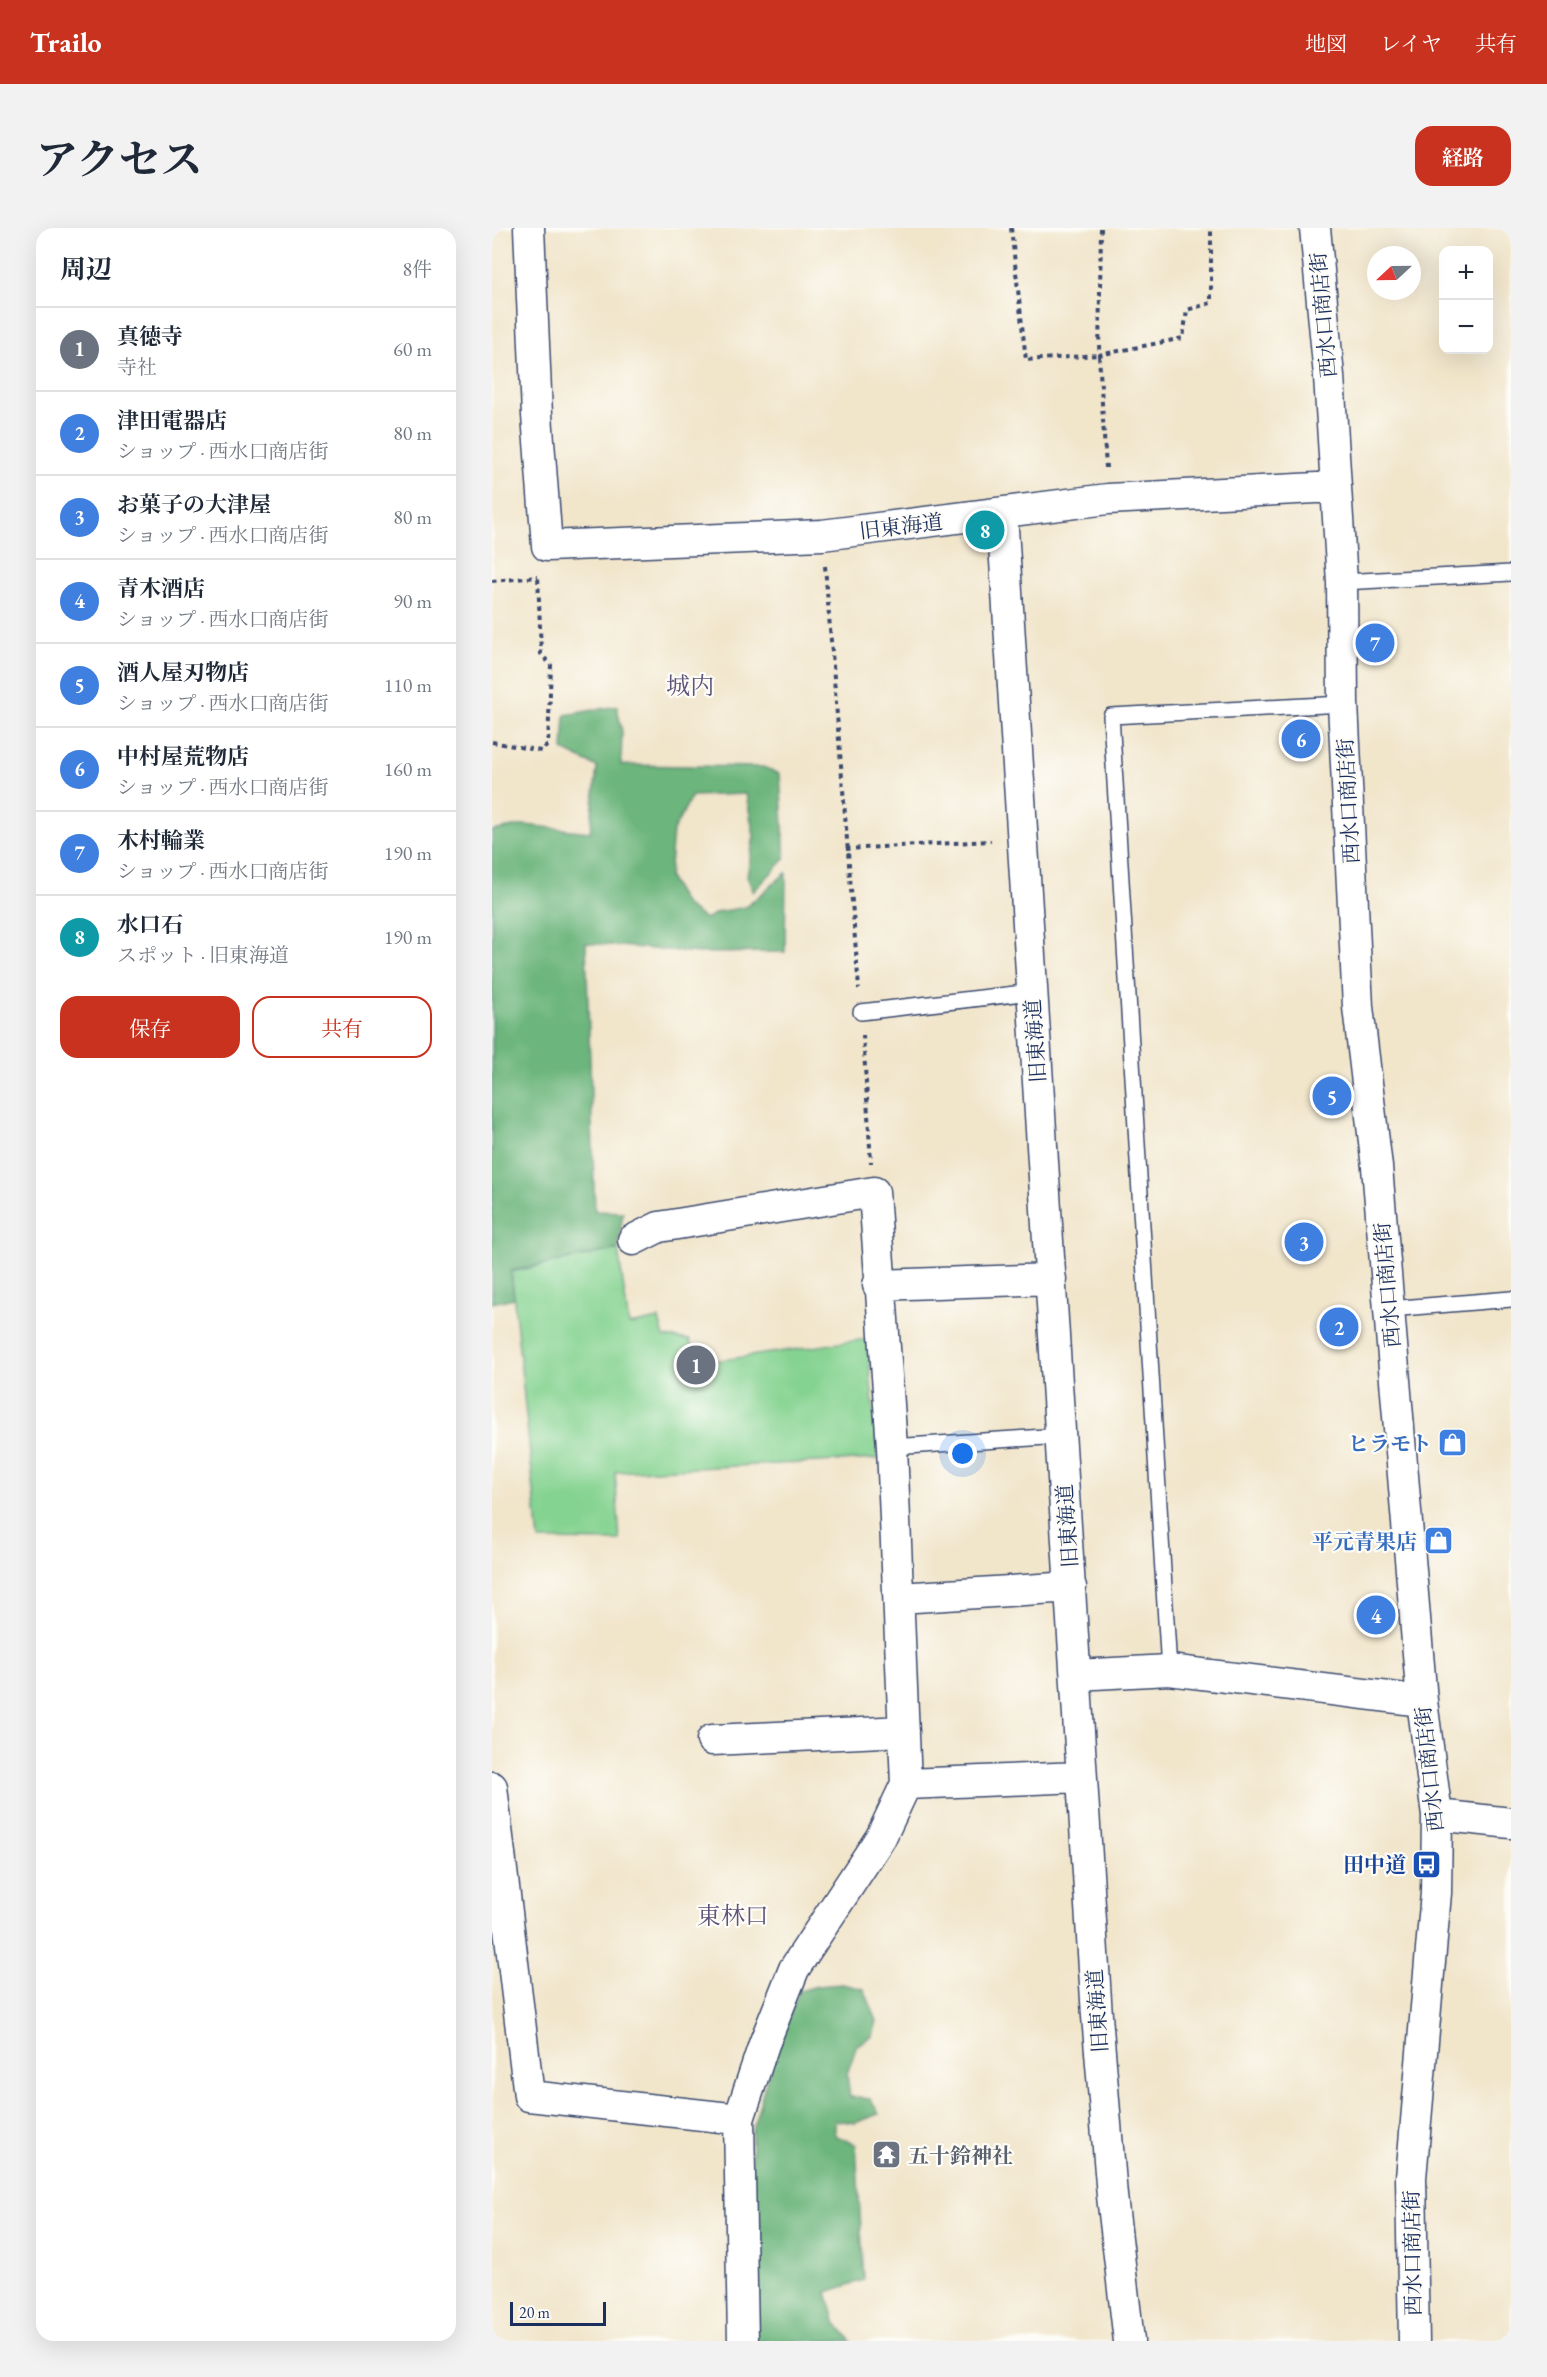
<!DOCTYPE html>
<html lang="ja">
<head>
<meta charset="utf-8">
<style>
  :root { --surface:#fff; --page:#f2f2f3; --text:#1f2937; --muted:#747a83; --line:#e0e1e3; --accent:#c8321e }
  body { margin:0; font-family:"EB Garamond","Noto Serif JP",serif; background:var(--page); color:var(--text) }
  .controls { position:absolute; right:18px; top:18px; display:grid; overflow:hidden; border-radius:12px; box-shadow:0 6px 24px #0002 }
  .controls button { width:54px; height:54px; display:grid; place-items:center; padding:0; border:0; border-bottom:2px solid var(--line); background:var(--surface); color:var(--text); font:30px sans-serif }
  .compass { position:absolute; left:875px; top:18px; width:54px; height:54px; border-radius:50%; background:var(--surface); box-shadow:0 6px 24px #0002; rotate:248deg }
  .scale { position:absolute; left:18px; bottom:15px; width:96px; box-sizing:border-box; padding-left:6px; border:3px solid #1b2f5e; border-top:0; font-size:16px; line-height:21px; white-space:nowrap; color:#1b2f5e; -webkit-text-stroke:4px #fdfcf7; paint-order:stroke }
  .you { position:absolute; left:471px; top:1226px; width:21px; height:21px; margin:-15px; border:4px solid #fff; border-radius:50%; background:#1a73e8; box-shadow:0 0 0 9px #1a73e833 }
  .badge { display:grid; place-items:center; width:39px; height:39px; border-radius:50%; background:var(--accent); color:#fff; font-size:20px; font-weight:700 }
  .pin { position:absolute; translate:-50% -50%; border:3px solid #fff; box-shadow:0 2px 6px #0006 }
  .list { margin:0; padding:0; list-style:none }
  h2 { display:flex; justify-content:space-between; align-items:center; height:78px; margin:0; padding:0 24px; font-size:26px }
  h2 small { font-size:20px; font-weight:400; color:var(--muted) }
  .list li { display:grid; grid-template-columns:39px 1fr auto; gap:18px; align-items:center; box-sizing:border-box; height:84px; padding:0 24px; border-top:2px solid var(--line) }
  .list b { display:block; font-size:22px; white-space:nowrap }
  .list p { margin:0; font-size:20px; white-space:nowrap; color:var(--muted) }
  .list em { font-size:20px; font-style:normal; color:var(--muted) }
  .actions { display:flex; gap:12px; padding:18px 24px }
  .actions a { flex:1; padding:14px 0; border:2px solid var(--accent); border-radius:18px; text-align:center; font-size:21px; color:var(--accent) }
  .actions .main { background:var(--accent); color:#fff }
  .map { position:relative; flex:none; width:1019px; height:2113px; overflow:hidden; border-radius:18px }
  header { display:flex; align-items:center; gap:36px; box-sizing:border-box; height:84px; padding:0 30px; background:var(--accent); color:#fff }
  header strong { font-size:28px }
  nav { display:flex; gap:33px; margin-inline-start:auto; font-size:21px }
  .intro { display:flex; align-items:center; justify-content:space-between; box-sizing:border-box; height:144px; padding:0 36px }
  h1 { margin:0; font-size:42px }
  .button { padding:15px 27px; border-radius:18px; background:var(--accent); color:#fff; font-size:21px; font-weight:700 }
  main { display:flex; gap:36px; padding:0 36px }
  aside { flex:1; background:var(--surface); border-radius:18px; box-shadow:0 6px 24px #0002 }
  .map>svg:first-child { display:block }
  .green { fill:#85d391; stroke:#508178; stroke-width:1.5 }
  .forest { fill:#6cb57b; stroke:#44726c; stroke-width:1.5 }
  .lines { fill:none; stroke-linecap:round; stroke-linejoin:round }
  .lane-casing { stroke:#3b4a6e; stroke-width:18 }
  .street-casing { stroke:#3b4a6e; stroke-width:33 }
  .path { stroke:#3b4a6e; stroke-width:4; stroke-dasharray:4.5 4.5; stroke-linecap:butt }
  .lane { stroke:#fff; stroke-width:15 }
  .street { stroke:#fff; stroke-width:30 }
  .labels { text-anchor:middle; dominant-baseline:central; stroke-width:4.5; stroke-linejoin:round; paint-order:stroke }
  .street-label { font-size:21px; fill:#1b2f5e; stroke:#fdfcf7 }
  .shop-label { font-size:21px; font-weight:bold; fill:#366cbe; stroke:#fdfcf7; text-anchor:end }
  .transit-label { font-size:21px; font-weight:bold; fill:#164399; stroke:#fdfcf7; text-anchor:end }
  .worship-label { font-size:21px; font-weight:bold; fill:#5b616d; stroke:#fdfcf7; text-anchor:start }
  .quarter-label { font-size:24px; fill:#5e537b; stroke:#fdfcf7 }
</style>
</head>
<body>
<header>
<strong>Trailo</strong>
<nav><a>地図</a><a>レイヤ</a><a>共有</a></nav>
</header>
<div class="intro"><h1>アクセス</h1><a class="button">経路</a></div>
<main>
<aside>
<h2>周辺<small>8件</small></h2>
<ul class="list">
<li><span class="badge" style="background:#6b7280">1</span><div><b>真徳寺</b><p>寺社</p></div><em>60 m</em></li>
<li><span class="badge" style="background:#3f7fe0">2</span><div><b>津田電器店</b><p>ショップ · 西水口商店街</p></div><em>80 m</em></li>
<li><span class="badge" style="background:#3f7fe0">3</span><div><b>お菓子の大津屋</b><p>ショップ · 西水口商店街</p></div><em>80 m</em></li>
<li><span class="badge" style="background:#3f7fe0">4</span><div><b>青木酒店</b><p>ショップ · 西水口商店街</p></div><em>90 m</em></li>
<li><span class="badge" style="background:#3f7fe0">5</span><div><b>酒人屋刃物店</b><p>ショップ · 西水口商店街</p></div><em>110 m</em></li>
<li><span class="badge" style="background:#3f7fe0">6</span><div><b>中村屋荒物店</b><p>ショップ · 西水口商店街</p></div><em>160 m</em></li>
<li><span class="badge" style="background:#3f7fe0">7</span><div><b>木村輪業</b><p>ショップ · 西水口商店街</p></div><em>190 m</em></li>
<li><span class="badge" style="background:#0f9aa8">8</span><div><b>水口石</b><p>スポット · 旧東海道</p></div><em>190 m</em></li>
</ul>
<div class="actions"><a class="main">保存</a><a>共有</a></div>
</aside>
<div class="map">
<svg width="1019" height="2113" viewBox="0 0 1019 2113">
  <rect width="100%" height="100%" fill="#fdfcf7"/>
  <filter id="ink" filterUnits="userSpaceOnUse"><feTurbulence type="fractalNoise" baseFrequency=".0167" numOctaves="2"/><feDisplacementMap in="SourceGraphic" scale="12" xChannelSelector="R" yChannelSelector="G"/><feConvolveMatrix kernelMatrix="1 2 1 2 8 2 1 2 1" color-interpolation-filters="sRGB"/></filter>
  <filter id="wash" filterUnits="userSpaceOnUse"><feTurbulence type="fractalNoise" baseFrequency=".008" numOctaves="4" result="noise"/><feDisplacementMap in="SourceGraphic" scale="24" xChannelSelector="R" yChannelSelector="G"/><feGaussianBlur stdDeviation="1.35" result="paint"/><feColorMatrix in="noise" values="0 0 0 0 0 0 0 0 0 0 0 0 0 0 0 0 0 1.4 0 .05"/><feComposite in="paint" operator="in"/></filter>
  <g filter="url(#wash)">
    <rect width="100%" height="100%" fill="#f1e5ca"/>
    <path class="green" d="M126,1021l11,76 30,-6 5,18 26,3 5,24 172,-25 11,120 -263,13 5,69 -81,-1 -28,-268z"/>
    <path class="forest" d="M125,478l5,26 -1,33 142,2 17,7 5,85 -32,33 -6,-16 7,-40 -8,-42 -54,2 -19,35 -4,47 16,27 20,14 13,-7 28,-5 40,-34 -1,79 -85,1 -114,-10 9,268 28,1 -5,37 -107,22 3,27 -22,5v-472l33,-6 65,7 7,-65 -34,-17 2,-35z
      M350,1756l22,5 13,32 -4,15 -16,9 -10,29 3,23 21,2 8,15 -24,9 -20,-3v15l21,10 8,135 -37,12 8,29 16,20h-103l4,-211 21,-73 26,-66 18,-5z"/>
  </g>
  <g filter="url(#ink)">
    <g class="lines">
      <defs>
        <path id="lane" d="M850,354l169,-9
          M369,784l171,-20
          M897,1081l122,-10
          M400,1219l169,-11
          M677,1442l-58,-954 232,-12"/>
        <path id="street" d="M37,0l8,187 10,131 275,-11 286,-36 228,-12
          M823,0l14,148 13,206 1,122 15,303 19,160 45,534 15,114 -1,78 -25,285 3,163
          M510,285l95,1503 15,180 17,145
          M141,1012l26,-13 215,-35 18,255 14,337 -25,53 -87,132 -30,75 -25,75 4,222
          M386,1057l173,-6
          M407,1370l172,-11
          M584,1447l93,-5 253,31
          M220,1512l192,-9
          M414,1556l175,-7
          M0,1559l37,309 210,23
          M945,1587l74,8"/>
      </defs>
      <use href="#lane" class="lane-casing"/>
      <use href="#street" class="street-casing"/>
      <path class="path" d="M519,0l15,132 73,-5 7,113
        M609,0l-2,127 84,-17 4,-28 24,-7v-75
        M333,338l34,423
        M0,353l46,-4
        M0,514l49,9 7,-6 3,-80 -10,-11 -3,-79
        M354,621l145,-8
        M371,807l8,128"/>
      <use href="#lane" class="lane"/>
      <use href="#street" class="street"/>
    </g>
  </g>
  <defs>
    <symbol id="shop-square" viewBox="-11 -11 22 22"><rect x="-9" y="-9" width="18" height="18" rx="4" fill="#3f7fe0" stroke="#fdfcf7"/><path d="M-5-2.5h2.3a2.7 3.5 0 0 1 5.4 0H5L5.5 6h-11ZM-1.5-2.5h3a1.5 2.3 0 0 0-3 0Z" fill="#fff"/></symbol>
    <symbol id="bus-square" viewBox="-11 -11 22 22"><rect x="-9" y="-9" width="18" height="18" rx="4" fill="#1a4fb4" stroke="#fdfcf7"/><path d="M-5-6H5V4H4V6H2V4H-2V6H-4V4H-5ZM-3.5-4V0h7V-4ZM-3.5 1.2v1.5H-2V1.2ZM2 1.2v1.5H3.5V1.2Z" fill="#fff"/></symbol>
    <symbol id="temple-square" viewBox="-11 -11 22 22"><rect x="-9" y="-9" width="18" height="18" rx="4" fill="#6b7280" stroke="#fdfcf7"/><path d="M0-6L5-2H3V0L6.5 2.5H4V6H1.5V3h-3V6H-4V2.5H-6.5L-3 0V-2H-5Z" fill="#fff"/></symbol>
  </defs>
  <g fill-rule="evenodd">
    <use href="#shop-square" x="944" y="1198" width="33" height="33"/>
    <use href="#shop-square" x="930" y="1296" width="33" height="33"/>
    <use href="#bus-square" x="918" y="1620" width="33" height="33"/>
    <use href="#temple-square" x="378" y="1910" width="33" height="33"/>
  </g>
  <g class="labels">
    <g class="street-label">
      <text transform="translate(831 87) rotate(-95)">西水口商店街</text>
      <text transform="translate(409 298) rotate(-7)">旧東海道</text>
      <text transform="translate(856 573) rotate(-93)">西水口商店街</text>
      <text transform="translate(543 813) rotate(-94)">旧東海道</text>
      <text transform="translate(895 1057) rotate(-95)">西水口商店街</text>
      <text transform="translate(575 1298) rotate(-94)">旧東海道</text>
      <text transform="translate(937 1541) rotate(-96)">西水口商店街</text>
      <text transform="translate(605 1783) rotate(-94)">旧東海道</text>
      <text transform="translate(920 2025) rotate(-91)">西水口商店街</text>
    </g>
    <g class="shop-label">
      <text x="940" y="1215">ヒラモト</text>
      <text x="925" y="1313">平元青果店</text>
    </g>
    <g class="transit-label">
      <text x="914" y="1636">田中道</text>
    </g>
    <g class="worship-label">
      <text x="416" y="1927">五十鈴神社</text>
    </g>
    <g class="quarter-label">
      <text x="198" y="457">城内</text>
      <text x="241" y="1687">東林口</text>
    </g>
  </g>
</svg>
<div class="controls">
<button>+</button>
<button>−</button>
</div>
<svg class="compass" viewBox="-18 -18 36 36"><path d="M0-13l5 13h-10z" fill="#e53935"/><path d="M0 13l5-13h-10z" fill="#747a83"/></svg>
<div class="scale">20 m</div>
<div class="you"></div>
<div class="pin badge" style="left:204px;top:1137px;background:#6b7280">1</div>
<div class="pin badge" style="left:847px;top:1099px;background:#3f7fe0">2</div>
<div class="pin badge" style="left:812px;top:1014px;background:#3f7fe0">3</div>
<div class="pin badge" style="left:884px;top:1387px;background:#3f7fe0">4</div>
<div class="pin badge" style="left:840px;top:868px;background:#3f7fe0">5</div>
<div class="pin badge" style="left:809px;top:511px;background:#3f7fe0">6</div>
<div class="pin badge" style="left:883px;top:415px;background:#3f7fe0">7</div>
<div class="pin badge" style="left:493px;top:302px;background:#0f9aa8">8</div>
</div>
</main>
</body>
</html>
